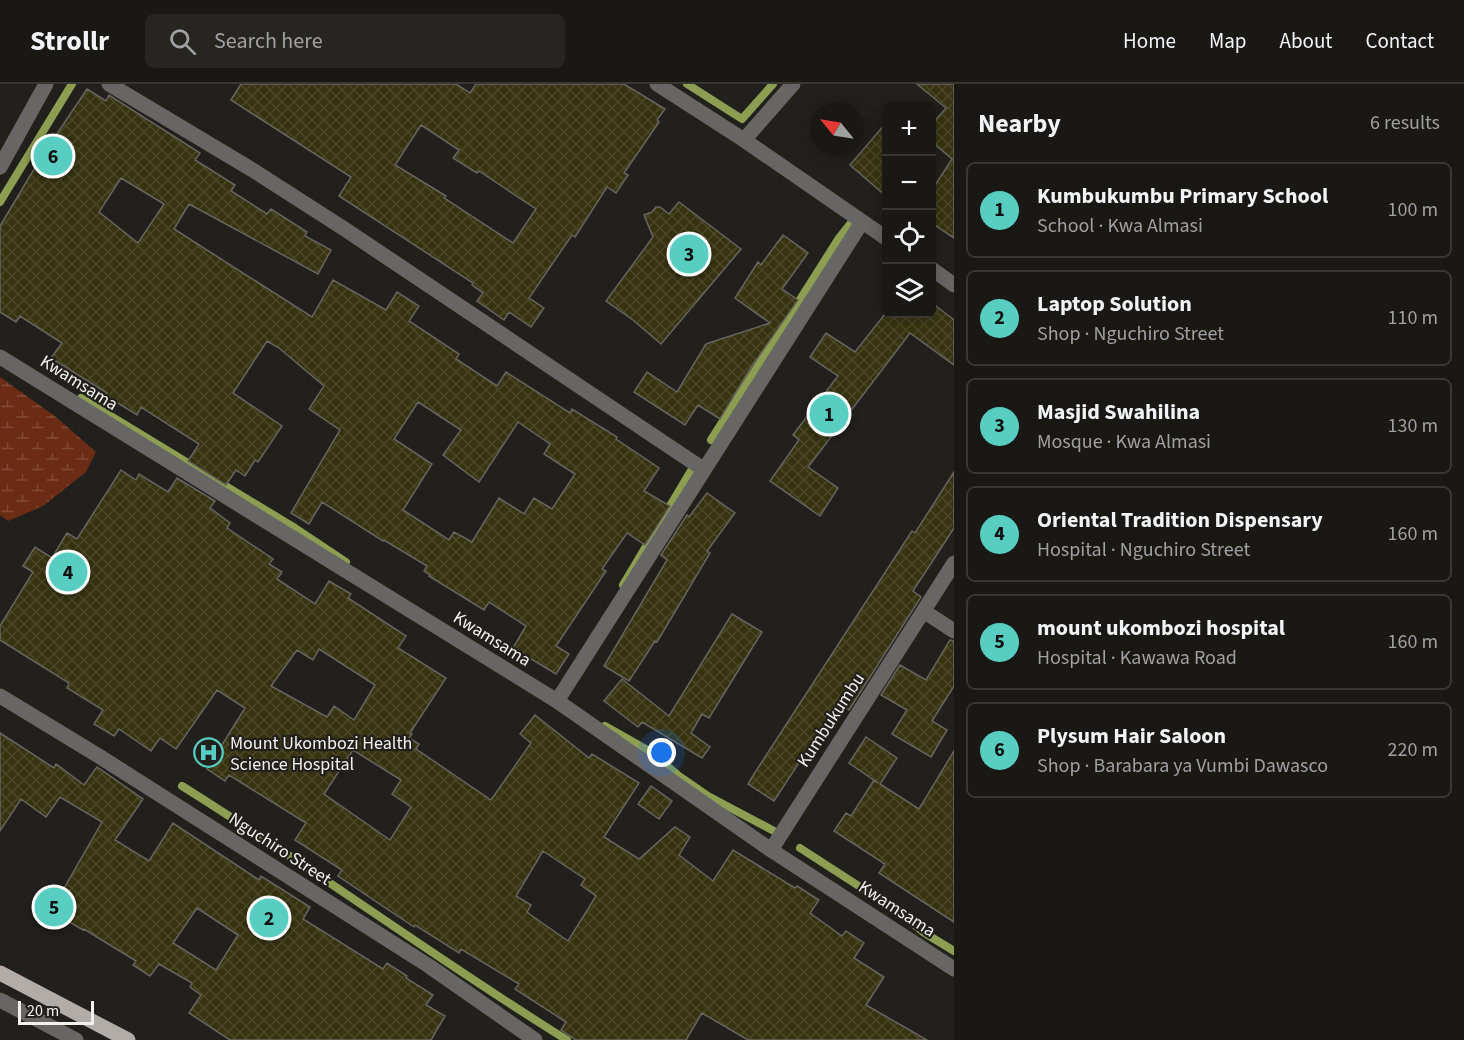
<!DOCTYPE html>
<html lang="en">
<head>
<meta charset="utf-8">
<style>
  :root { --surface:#1a1815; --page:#272522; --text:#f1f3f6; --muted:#9fa0a0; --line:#383734; --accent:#57cec1 }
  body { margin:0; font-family:"Source Sans 3",sans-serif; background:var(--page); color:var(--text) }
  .controls { position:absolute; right:18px; top:18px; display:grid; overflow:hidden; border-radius:9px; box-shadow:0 3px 15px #0003 }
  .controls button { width:54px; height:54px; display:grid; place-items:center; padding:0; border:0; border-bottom:2px solid var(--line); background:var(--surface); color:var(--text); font:30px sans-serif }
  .compass { position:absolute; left:810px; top:18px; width:54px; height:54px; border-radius:50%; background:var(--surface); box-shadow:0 3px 15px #0003; rotate:300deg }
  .scale { position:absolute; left:18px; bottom:15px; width:76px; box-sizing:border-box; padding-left:6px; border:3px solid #f2f1ee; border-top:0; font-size:16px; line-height:21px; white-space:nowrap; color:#f2f1ee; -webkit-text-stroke:4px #22201c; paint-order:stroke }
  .you { position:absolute; left:662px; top:669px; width:21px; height:21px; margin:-15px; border:4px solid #fff; border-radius:50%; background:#1a73e8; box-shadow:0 0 0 9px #1a73e833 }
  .badge { display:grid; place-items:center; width:39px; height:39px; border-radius:50%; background:var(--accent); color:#111; font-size:20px; font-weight:700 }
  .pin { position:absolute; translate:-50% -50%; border:3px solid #fff; box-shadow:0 2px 6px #0006 }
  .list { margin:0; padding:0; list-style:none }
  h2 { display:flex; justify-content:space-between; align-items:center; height:78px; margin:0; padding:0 24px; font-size:26px }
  h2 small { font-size:20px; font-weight:400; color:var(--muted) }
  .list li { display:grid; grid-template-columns:39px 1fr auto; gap:18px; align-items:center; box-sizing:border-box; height:96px; margin:0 12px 12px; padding:0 12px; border:2px solid var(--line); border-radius:9px }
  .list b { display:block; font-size:22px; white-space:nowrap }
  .list p { margin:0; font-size:20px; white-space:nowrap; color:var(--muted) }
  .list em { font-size:20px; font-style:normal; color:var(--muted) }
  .icon { flex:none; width:33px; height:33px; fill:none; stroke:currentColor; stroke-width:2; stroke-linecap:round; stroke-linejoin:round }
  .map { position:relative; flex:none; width:954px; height:956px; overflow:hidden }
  header { display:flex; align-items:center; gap:36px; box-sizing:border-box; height:84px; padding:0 30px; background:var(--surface); border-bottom:2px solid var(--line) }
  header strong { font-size:28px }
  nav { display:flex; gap:33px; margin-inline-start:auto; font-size:21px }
  .search { width:420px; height:54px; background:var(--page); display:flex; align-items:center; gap:15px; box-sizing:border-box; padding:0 21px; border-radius:9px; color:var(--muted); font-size:22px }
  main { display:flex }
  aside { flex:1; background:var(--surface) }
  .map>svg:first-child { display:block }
  .wetland { fill:url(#wetland-marsh) }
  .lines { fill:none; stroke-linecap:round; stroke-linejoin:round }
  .stream { stroke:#8c9e51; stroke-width:8 }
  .building { fill:url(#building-cross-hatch); stroke:#666560; stroke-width:1.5; fill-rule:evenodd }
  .minor { stroke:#686664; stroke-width:15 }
  .major { stroke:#b1aca8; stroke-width:15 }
  .labels { text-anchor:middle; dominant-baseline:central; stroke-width:4.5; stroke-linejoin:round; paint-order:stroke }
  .street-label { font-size:18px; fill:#f2f1ee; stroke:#22201c }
  .poi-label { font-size:18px; fill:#f2f1ee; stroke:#22201c; text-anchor:start }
</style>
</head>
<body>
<header>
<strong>Strollr</strong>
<div class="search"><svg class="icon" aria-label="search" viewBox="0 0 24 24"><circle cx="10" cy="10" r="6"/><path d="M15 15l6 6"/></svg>Search here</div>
<nav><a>Home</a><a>Map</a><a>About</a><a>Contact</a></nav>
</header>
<main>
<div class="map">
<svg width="954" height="956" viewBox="0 0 954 956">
  <defs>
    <pattern id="wetland-marsh" width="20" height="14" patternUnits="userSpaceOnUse" patternTransform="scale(1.5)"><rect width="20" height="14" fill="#6b2b14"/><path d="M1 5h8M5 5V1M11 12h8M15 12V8" fill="none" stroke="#814a36"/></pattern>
    <pattern id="building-cross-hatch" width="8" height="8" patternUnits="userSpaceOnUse" patternTransform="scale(1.5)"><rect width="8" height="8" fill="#373311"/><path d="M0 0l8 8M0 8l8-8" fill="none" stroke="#4b4728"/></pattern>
  </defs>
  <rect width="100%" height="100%" fill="#22201c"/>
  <path class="wetland" d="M0,293l56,40 40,35 -10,20 -43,34 -35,15 -8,-6z"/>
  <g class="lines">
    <path class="stream" d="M687,0l55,35 31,-35
      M0,118l72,-118
      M81,314l214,130 51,34
      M711,356l128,-202 12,-15
      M623,501l69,-116
      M605,642l46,26 28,24 29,20 66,35
      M182,702c130,81 254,173 385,254
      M800,764l99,64 24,20 31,19"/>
  </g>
  <path class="building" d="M241,0h215l14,9 6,-9h148l41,25 -8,11 2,2 -35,51 4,2 -12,18 -9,-6 -32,50 -3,-2 -43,63 15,10 -13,19 -22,-15 -5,8 -27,-19 6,-8 -11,-8 1,-2 -134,-87 12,-19 -120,-77zM421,41l38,25 -6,8 24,15 2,-2 57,38 -23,34 -69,-45 2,-2 -51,-31z
    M917,0h37v154l-22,-15v-33l20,-31 -20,-17v-18l14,-16z
    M87,5l19,12 3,-6 91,58 -5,7 40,25 -4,6 36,23 4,-5 36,23 -2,4 26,14 -13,24 -129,-70 -15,25 138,88 21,-37 53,30 11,-18 22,14 -10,15 50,33 -3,5 41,27 9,-14 64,41 2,-4 45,28 -1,2 43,29 -15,23 26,15 -25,39 -18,-12 -25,36 4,2 -50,75 13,8 -13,20 -43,-26 13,-22 -37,-24 -5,8 -55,-34 1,-1 -6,-4 3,-5 -43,-26 -1,1 -61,-39 -13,22 -18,-11 49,-83 -31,-21 15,-23 -45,-38 -12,-7 -34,52 49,33 -24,36 -3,-2 -10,16 -9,-6 -10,15 -38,-24 11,-17 -58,-37 -4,8 -32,-20 2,-2 -56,-35 11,-15 -42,-27 -4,6 -16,-10v-86l42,-70zM121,94l43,26 -26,39 -39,-31zM418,318l43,28 -18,25 36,27 39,-60 32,22 -6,10 31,20 -23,35 -18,-11 -10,16 -25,-16 -27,44 -18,-10 -5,8 -46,-30 29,-46 -38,-25z
    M886,39v73l-36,-31z
    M679,118l62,47 -80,95 -28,-24 -27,-19 47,-64 -9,-22 8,-3 4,-5h4l9,7z
    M783,151l25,18 -26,36 16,11 -48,69 -30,50 -22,-14 -13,20 -51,-33 13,-20 30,20 29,-48 64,-21 -35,-25 23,-36 3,3z
    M932,219l22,17v45l-44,-32 -102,134 30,21 -18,28 -50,-35 29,-41 -6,-5 45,-59 -28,-19 16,-24 29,19 30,-38h47z
    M121,386l15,10 3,-6 29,18 9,-14 38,23 -5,7 20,15 -3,5 46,31 -4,5 13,8 -5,7 38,25 14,-23 22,13 -3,4 58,38 -8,12 48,30 -36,55 2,1 -3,4 10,6 -3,5 75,51 40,-57 -11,-9 15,-19 54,43 3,-4 47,29 -35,54 35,22 36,-32 15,10 -11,18 34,26 20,-31 62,38 2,-2 22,14 -9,13 32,23 4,-5 18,12 -10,15 30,19 -18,28 61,35h-179l-46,-27 -16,27h-110l-15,-10 5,-8 -51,-33 4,-5 -58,-35 -2,4 -44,-28 -1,2 -76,-51 4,-6 -47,-30 11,-17 -77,-48 -4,6 -18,-12 38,-61 -28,-18 -41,59 -16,-11 -9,13 -32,-22 -5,7 -20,-12 9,-14 -36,-22 2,-5 -69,-43v-14l33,-54 -10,-6 12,-19 17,11 15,-25 10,6zM319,565l56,36 -21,35 -20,-14 -7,11 -56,-31 26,-36 16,10zM353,666l48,30 -9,14 19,13 -21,33 -66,-46zM543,767l42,28 -4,6 15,11 -28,45 -37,-26 -4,-3 4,-7 -15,-9z
    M954,388v56l-41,63 8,6 -72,113 -11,-7 -64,98 -26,-17 6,-10 158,-243 3,2z
    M707,409l28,20 -28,38 3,2 -53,89 -2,-1 -26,40 -25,-15 63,-106 -6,-5 26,-40 2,2z
    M732,530l30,18 -53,86 -7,-4 -11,19 19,14 -8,11 -60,-36 -4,5 -34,-26 18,-22 47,37z
    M950,556l4,1v45l-22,35 15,9 -16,27 -39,-23 15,-24 -26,-15 19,-30 26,15z
    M0,649l54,35 2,-4 28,21 13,-18 46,32 -28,41 34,21 24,-38 86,57 2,-4 49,31 -7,12 80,50 4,-6 20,13 -1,2 27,17 -7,10 19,11 -14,24h-201l-41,-27 12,-18 -11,-8 2,-4 -33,-19 -9,12 -17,-11 3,-4 -52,-32 -1,1 -32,-19 51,-89 -42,-25 -14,20 -25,-18 -21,32zM197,824l41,27 -22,35 -43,-27z
    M866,653l31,21 -17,26 39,25 35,-58v171l-75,-49 6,-9 -51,-33 12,-18 5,3 23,-36 4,3 -29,-20z
    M651,702l21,15 -13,18 -21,-15z"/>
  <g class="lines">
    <path class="minor" d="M109,0l142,85 92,59 360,241
      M657,0l87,56 142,98
      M744,56l49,-56
      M0,83l46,-83
      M932,185l22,16
      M0,273l557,344 214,149 183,119
      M925,528l29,19
      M0,612l102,62 327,208 106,74
      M557,617l305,-479
      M771,766l183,-287
      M0,916l76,40"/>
    <path class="major" d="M0,889l128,67"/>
  </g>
  <defs>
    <symbol id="hospital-ring" viewBox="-11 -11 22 22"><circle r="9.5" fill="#22201c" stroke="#57cec1" stroke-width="1.5"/><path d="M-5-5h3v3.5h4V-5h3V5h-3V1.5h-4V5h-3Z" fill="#57cec1"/></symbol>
  </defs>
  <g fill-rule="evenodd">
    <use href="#hospital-ring" x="192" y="652" width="33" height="33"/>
  </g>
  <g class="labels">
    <g class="street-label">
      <text transform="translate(79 299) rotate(32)">Kwamsama</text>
      <text transform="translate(492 555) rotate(32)">Kwamsama</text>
      <text transform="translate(831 636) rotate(-57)">Kumbukumbu</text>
      <text transform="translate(280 765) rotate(33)">Nguchiro Street</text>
      <text transform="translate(897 825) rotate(33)">Kwamsama</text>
    </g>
    <g class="poi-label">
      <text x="230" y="659">Mount Ukombozi Health<tspan x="230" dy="21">Science Hospital</tspan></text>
    </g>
  </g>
</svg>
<div class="controls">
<button>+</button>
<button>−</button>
<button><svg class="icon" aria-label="locate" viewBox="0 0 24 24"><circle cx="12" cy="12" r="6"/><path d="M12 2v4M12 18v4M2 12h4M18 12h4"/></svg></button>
<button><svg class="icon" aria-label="layers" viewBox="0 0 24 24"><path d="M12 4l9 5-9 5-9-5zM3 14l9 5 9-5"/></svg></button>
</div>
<svg class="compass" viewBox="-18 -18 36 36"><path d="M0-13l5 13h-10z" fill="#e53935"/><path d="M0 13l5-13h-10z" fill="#9fa0a0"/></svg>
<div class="scale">20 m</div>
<div class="you"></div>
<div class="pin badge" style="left:829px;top:330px">1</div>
<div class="pin badge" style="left:269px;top:834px">2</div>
<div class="pin badge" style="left:689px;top:170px">3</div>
<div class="pin badge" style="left:68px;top:488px">4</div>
<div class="pin badge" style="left:54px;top:823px">5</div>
<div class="pin badge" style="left:53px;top:72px">6</div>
</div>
<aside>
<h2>Nearby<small>6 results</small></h2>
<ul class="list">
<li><span class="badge">1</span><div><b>Kumbukumbu Primary School</b><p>School · Kwa Almasi</p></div><em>100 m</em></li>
<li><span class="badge">2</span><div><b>Laptop Solution</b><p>Shop · Nguchiro Street</p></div><em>110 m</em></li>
<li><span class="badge">3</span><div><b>Masjid Swahilina</b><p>Mosque · Kwa Almasi</p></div><em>130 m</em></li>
<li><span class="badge">4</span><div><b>Oriental Tradition Dispensary</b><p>Hospital · Nguchiro Street</p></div><em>160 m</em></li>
<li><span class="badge">5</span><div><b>mount ukombozi hospital</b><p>Hospital · Kawawa Road</p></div><em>160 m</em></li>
<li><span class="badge">6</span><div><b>Plysum Hair Saloon</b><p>Shop · Barabara ya Vumbi Dawasco</p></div><em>220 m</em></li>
</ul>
</aside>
</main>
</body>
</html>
